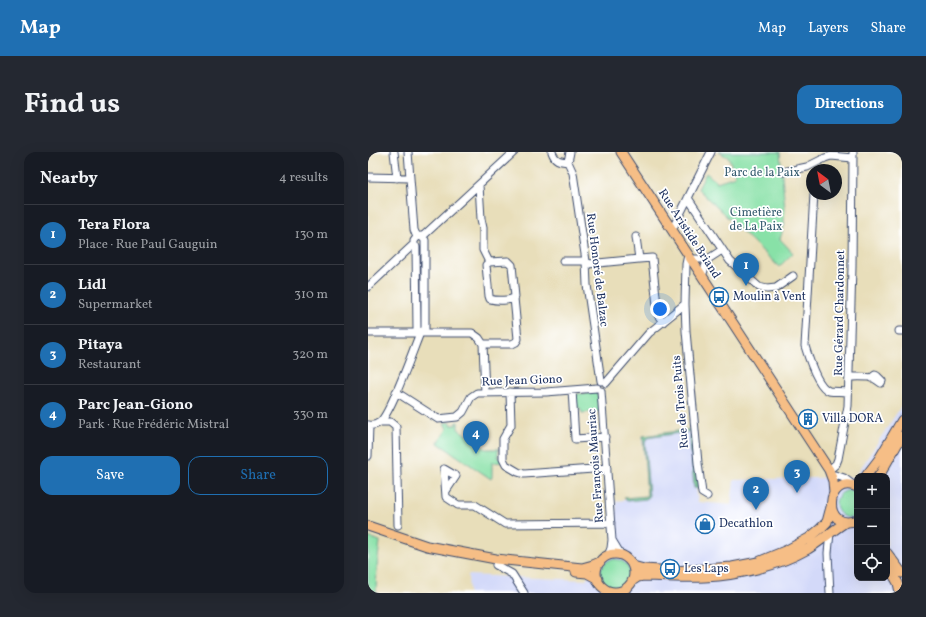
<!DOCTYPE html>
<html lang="en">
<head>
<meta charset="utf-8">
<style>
  :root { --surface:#171b24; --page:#242831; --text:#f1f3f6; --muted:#9ea1a6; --line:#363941; --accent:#1f6fb2 }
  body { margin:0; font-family:Vollkorn,serif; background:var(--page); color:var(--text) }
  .controls { position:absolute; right:12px; bottom:12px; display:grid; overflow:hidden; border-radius:8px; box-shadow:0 4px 16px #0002 }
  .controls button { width:36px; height:36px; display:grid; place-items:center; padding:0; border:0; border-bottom:1px solid var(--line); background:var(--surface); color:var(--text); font:20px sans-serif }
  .compass { position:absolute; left:438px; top:12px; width:36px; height:36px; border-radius:50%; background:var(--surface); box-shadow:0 4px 16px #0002; rotate:328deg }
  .you { position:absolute; left:292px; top:157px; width:14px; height:14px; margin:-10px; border:3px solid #fff; border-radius:50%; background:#1a73e8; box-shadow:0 0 0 6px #1a73e833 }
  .badge { display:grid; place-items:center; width:26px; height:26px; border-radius:50%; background:var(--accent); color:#fff; font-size:13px; font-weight:700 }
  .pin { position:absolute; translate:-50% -33px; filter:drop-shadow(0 1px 2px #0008) }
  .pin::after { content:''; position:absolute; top:21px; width:14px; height:12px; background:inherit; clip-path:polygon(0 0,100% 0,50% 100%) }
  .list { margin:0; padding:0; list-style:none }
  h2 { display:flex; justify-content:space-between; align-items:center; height:52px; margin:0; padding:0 16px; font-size:17px }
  h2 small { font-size:13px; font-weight:400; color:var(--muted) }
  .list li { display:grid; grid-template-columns:26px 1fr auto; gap:12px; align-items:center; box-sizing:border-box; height:60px; padding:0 16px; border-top:1px solid var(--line) }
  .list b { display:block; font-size:15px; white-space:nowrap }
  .list p { margin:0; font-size:13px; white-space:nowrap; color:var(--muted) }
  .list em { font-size:13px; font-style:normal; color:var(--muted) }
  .actions { display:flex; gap:8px; padding:12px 16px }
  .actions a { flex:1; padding:9px 0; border:1px solid var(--accent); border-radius:12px; text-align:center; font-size:14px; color:var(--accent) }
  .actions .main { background:var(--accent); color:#fff }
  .icon { flex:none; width:22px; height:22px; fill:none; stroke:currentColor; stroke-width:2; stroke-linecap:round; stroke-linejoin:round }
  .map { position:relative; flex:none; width:534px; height:441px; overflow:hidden; border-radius:12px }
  header { display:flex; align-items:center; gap:24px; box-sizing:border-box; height:56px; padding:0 20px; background:var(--accent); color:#fff }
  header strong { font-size:19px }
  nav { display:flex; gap:22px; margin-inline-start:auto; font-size:14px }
  .intro { display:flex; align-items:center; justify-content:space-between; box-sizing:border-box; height:96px; padding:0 24px }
  h1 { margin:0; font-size:28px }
  .button { padding:10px 18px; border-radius:12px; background:var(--accent); color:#fff; font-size:14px; font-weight:700 }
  main { display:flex; gap:24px; padding:0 24px }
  aside { flex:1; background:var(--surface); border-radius:12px; box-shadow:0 4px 16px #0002 }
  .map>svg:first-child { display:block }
  .built { fill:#d3d9f9; fill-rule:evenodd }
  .green { fill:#88e1a7; stroke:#528882 }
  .forest { fill:#6ebf8c; stroke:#447775 }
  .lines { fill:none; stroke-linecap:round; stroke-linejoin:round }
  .minor-casing { stroke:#3a496c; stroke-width:9 }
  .major-casing { stroke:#3a496c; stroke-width:11 }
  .minor { stroke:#fff; stroke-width:7 }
  .major { stroke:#f6be86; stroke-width:9 }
  .labels { text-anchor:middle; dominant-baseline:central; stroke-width:3.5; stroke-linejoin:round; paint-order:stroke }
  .park-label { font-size:12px; fill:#365c70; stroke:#fff }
  .street-label { font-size:12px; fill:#1b2f5e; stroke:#fff }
  .poi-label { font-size:12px; fill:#1b2f5e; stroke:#fff; text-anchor:start }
</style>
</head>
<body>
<header>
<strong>Map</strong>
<nav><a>Map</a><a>Layers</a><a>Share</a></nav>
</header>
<div class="intro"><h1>Find us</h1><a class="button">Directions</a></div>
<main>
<aside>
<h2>Nearby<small>4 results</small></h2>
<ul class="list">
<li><span class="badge">1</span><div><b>Tera Flora</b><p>Place · Rue Paul Gauguin</p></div><em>130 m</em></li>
<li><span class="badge">2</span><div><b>Lidl</b><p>Supermarket</p></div><em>310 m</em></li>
<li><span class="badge">3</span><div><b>Pitaya</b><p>Restaurant</p></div><em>320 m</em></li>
<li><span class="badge">4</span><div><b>Parc Jean-Giono</b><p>Park · Rue Frédéric Mistral</p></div><em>330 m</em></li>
</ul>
<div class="actions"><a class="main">Save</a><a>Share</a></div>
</aside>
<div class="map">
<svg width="534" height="441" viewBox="0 0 534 441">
  <rect width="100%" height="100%" fill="#fff"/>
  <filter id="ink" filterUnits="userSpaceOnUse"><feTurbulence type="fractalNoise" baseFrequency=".025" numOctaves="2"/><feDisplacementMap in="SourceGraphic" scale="8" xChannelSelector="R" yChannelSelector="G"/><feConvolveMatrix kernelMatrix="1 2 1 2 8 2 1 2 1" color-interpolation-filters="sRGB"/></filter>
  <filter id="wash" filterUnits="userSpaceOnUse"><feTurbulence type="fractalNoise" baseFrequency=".012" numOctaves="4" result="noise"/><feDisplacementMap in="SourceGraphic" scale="16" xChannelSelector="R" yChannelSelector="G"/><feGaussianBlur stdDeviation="0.9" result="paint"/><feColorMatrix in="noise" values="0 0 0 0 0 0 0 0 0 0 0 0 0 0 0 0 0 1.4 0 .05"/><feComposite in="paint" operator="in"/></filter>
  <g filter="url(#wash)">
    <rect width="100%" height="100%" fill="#e8deba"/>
    <path class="built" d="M534,253v188h-433l-1,-18 117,5 32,-38 -1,-41 31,-4 -5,-60 48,-6 8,71 33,3 3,-25 121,-3zM489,324h30v102h-30z"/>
    <path class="green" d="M351,0h61l5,57 -1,13 1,1 -5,16 13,14 -14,14 -81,-78 8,-16 11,9 18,-6 -6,-18z
      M229,240l3,19 -18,2 -2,-5 -3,-1 -2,-11 2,-2z
      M83,270v3h5v-3h2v7l28,20h15l-3,1v8l4,1v3l-10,1v14l-1,2 -53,-36 9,-14 -3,-6z
      M481,338l8,2v24c-20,9 -31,-21 -8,-26z
      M0,385l12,4 -3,26 -1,26h-8z
      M232 422a15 15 0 1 1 30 0a15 15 0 1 1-30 0Z"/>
    <path class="forest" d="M324,277l8,60 -6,-1 -4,-50 2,-7 -45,7 -2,4 4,55 -3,2 -19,2 -3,-3 23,-2 -4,-60z"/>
  </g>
  <g filter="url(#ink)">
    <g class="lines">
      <defs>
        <path id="minor" d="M26,0l3,26
          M40,0l6,78 3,7
          M184,0c3,9 8,9 16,10
          M202,0l-2,10 5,11 13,88 1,24 14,96
          M415,20l24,-5 18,-9 6,-2 22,2
          M0,25l42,1
          M111,33l2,34 2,9v22l6,12
          M446,42l-9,152c3,10 12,41 24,45 6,1 13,0 19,1
          M320,46l42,63 29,26 8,2 9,-1 17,-12
          M304,78l39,-78
          M54,85l92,-85
          M268,85l3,22 13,-1 6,57 5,7
          M48,95l1,82 3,4
          M323,107h17l14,-9
          M140,109l4,4 3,32c-5,4 -18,4 -25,2l-1,-3 -3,-31 3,-3z
          M195,109h23l2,3 51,-5
          M334,124l6,-17
          M0,135l46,-43v-3l3,-4
          M317,152l1,27 12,132 4,30 5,3
          M531,179h3
          M0,181h104l7,5 4,6 2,49
          M115,192h29l4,-2 2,-3 -4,-41
          M481,225c6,0 22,-1 26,2 2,1 4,3 6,4l1,-2 -5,-5 -2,-1 -4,3
          M238,231l43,-50 36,-29 1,-40 2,-9
          M204,238l3,49 30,-2
          M233,239l11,149 -1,8 -3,8
          M28,240l42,27 19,-2 6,-5 8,-15 6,-4 69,-1 51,-4
          M142,240l1,33 -8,14v20l3,6 12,7 6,2 83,-6
          M13,270h9l6,5 2,98
          M0,273c4,1 8,0 12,-3 11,-9 33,-72 40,-89l5,-4v-89l-4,-4 -4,1
          M0,304l1,-31
          M461,318l7,-6 2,-5 10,-53 4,-139 1,-115
          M467,323l9,3 9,7
          M78,339l10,-15 -12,-7 2,28 12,8h17l30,19 106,-1
          M462,381l-2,20 2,40
          M244,388l9,15
          M128,413l16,9 12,19
          M239,438l2,3
          M251,441l3,-2"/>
        <path id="major" d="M253,0l208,318 4,11 1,12
          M498,324l13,-17 23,-39
          M511,324l23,-40
          M489,335c-32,-14 -36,46 0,33
          M0,374l59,20 69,13 86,9 11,-3 7,-3
          M519,401l15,20
          M228 421a19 19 0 1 1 38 0a19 19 0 1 1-38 0Z
          M519,412l11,19 2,9
          M265,414l11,3 31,2 57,-4 26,-5 29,-12 22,-12 11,-9 7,-7 4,-15
          M208,420l11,1 11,6
          M264,429l6,-4 5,-1c21,0 41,2 62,1 35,-2 73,-11 103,-28 13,-8 25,-19 38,-27"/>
      </defs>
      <use href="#minor" class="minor-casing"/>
      <use href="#major" class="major-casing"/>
      <use href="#minor" class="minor"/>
      <use href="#major" class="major"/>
    </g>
  </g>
  <defs>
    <symbol id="bus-ring" viewBox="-11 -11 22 22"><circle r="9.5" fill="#fff" stroke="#1f6fb2" stroke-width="1.5"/><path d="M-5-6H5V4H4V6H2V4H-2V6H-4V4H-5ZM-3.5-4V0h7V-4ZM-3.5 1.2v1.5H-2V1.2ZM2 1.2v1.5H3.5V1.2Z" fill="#1f6fb2"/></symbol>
    <symbol id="building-ring" viewBox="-11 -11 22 22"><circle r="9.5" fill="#fff" stroke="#1f6fb2" stroke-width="1.5"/><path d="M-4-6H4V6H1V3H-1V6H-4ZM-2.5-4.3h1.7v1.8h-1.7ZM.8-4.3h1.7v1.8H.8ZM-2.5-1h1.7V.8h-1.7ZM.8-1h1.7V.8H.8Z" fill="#1f6fb2"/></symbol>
    <symbol id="shop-ring" viewBox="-11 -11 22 22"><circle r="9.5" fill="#fff" stroke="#1f6fb2" stroke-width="1.5"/><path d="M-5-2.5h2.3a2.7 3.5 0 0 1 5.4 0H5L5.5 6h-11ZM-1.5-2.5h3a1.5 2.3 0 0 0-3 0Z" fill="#1f6fb2"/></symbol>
  </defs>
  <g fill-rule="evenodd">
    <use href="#bus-ring" x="340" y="134" width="22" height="22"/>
    <use href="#building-ring" x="429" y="256" width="22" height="22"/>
    <use href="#shop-ring" x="326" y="361" width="22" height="22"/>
    <use href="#bus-ring" x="291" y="406" width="22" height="22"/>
  </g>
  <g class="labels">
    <g class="park-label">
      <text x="394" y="21">Parc de la Paix</text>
      <text x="388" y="61">Cimetière<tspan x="388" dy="14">de La Paix</tspan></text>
    </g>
    <g class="street-label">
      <text transform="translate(321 82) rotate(57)">Rue Aristide Briand</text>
      <text transform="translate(229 118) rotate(83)">Rue Honoré de Balzac</text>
      <text transform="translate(472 161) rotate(-89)">Rue Gérard Chardonnet</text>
      <text transform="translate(154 229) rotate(-2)">Rue Jean Giono</text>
      <text transform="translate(313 250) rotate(-95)">Rue de Trois Puits</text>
      <text transform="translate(228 314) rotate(-94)">Rue François Mauriac</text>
    </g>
    <g class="poi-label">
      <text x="365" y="145">Moulin à Vent</text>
      <text x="454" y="267">Villa DORA</text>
      <text x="351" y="372">Decathlon</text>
      <text x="316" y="417">Les Laps</text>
    </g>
  </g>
</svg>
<div class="controls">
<button>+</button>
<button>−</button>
<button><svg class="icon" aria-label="locate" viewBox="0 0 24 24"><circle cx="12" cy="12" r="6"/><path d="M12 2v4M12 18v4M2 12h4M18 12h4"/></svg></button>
</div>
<svg class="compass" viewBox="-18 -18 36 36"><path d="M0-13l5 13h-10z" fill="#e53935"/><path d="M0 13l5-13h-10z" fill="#9ea1a6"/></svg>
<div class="you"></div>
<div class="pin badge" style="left:378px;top:134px">1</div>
<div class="pin badge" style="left:388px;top:358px">2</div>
<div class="pin badge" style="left:429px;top:341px">3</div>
<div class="pin badge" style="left:108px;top:302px">4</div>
</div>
</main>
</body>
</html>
